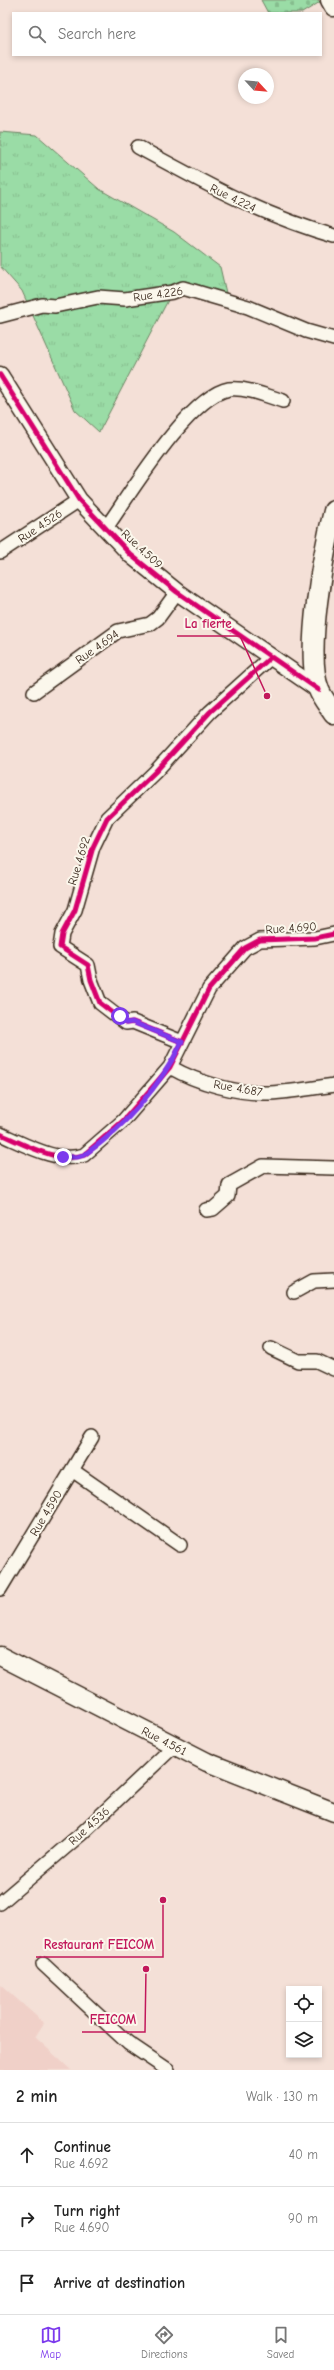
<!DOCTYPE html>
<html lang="en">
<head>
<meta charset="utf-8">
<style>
  :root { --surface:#fff; --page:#f2f2f2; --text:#222; --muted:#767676; --line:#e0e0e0; --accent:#7c3aed }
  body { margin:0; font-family:"Comic Neue",sans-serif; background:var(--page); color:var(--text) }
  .controls { position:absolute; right:12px; bottom:12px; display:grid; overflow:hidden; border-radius:0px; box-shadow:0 2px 6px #0003 }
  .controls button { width:36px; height:36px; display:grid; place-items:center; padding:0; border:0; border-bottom:1px solid var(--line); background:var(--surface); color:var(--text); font:20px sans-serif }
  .compass { position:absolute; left:238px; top:68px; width:36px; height:36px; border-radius:50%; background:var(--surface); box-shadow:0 2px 6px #0003; rotate:116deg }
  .stop { position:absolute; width:12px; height:12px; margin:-9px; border:3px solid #7c3aed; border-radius:50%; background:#fff }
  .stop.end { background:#7c3aed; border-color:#fff; box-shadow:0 1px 4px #0008 }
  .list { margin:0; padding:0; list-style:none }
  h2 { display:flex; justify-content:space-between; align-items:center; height:52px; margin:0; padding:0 16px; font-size:17px }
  h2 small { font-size:13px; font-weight:400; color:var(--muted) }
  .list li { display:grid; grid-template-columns:26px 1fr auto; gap:12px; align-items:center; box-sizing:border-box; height:64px; padding:0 16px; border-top:1px solid var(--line) }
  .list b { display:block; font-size:15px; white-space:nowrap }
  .list p { margin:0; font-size:13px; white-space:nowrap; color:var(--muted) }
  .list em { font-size:13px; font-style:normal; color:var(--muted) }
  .icon { flex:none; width:22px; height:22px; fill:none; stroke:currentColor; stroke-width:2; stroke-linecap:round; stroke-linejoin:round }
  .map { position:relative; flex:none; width:334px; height:2070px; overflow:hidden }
  .search { position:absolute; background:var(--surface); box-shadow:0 2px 6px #0003; left:12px; right:12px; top:12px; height:44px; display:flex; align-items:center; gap:10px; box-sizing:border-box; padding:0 14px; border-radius:0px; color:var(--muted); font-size:15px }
  .sheet { height:244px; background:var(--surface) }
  nav { display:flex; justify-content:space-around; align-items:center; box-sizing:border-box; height:56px; border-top:1px solid var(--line); background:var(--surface); font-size:11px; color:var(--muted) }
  nav a { display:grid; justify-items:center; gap:2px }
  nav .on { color:var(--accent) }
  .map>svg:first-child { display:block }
  .built { fill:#f0d0c8 }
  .grass { fill:url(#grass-tufts); stroke:#6a8362 }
  .cemetery { fill:url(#cemetery-stones); stroke:#6a8362 }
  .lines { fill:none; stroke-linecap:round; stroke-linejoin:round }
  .minor-casing { stroke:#3b2a1e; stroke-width:16 }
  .tertiary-casing { stroke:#3b2a1e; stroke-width:19 }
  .secondary-casing { stroke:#3b2a1e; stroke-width:21 }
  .primary-casing { stroke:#3b2a1e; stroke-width:23 }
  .minor { stroke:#fbf7ec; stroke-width:13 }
  .tertiary { stroke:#fbf7ec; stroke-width:16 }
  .secondary { stroke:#fbf7ec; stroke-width:18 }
  .primary { stroke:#fbf7ec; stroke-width:20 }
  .cycleway-casing { stroke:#fbf7ec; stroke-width:8 }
  .cycleway { stroke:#d6006c; stroke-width:5 }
  .route { stroke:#7c3aed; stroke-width:5 }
  .labels { text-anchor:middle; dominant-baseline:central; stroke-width:4; stroke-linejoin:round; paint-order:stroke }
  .street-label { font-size:12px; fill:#3b2a1e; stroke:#fbf7ec }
  .leader { fill:none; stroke:#c2185b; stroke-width:1.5 }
  .callout-dot { fill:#c2185b; stroke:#fbf7ec; stroke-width:1.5 }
  .callout-label { font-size:13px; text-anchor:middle; font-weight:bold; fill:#c2185b; stroke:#fbf7ec; stroke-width:4; stroke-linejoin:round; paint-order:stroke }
</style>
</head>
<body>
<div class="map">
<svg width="334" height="2070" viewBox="0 0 334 2070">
  <defs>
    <pattern id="grass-tufts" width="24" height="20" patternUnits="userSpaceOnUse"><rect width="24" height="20" fill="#9adca6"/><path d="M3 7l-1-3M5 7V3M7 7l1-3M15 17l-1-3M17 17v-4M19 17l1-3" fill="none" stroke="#86bd8e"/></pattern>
    <pattern id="cemetery-stones" width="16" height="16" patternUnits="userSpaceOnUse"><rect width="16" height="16" fill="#9adca6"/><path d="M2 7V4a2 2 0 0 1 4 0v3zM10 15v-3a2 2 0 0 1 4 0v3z" fill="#86bd8e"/></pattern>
  </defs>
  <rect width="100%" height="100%" fill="#f4e0d7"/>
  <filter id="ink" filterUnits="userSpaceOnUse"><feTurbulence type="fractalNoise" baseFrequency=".025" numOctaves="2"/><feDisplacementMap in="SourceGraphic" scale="8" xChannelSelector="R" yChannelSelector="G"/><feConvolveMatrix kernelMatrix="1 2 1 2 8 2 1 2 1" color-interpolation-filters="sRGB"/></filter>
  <g filter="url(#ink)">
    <path class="built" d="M0,1984l44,39 -9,14 36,33h-71z"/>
    <path class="grass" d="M0,132l37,3 62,54 75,43 46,35 6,26 -50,-8 -77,147 -24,-22 -53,-119 -22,-25z"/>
    <path class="cemetery" d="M261,0h57l2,2 -18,11h-34z"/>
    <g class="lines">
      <defs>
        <path id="minor" d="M138,147c66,36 123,68 196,89
          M0,316l42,-11 13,1 43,-9 27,2 48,-7 10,-4 65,19 58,24 28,8
          M106,528c24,-34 83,-132 123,-139 17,-2 38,7 54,12
          M0,552l79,-52
          M34,692l84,-61 32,-7 8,-6 19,-26
          M182,1042l-49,-20 -7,1 -26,-20 -9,-23 -3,-15 -28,-18 2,-13 13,-24 18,-63 14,-29 48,-46 55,-60 61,-55
          M170,1067c28,16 67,27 100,26 21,-1 43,-5 64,-8
          M0,1134c24,10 58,30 84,21l39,-34 47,-54 39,-78 36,-41 15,-8 55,-2 19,-4
          M206,1210l7,-1 15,-13 1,-11 34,-19 71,2
          M294,1292l20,-11 20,-1
          M271,1348l27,13h19l17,8
          M72,1470l108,75
          M0,1589l92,-152
          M0,1903l81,-69 93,-88
          M43,1964l85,79 40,27"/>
        <path id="tertiary" d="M0,375l79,125 52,55 46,37 142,98"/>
        <path id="secondary" d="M330,0l4,7
          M0,1656l207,106 127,50"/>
        <path id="primary" d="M334,511c-10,39 -30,143 -15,179 3,8 10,16 15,24"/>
      </defs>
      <use href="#minor" class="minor-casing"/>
      <use href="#tertiary" class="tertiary-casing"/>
      <use href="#secondary" class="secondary-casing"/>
      <use href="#primary" class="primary-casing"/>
      <use href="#minor" class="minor"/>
      <use href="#tertiary" class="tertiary"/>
      <use href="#secondary" class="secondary"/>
      <use href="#primary" class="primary"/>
      <defs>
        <path id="cycleway" d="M0,375l79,125 52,55 46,37 142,98
          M182,1042l-49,-20 -7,1 -26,-20 -9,-23 -3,-15 -28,-18 2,-13 13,-24 18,-63 14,-29 48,-46 55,-60 61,-55
          M0,1134c24,10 58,30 84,21l39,-34 47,-54 39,-78 36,-41 15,-8 55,-2 19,-4"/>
      </defs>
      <use href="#cycleway" class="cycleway-casing"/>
      <use href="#cycleway" class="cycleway"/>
    </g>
  </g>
  <g class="lines" filter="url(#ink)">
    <path class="route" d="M63,1157h14l7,-2c40,-27 77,-70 98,-113l-50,-20 -6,1 -6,-7"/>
  </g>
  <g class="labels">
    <g class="street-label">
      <text transform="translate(233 198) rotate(26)">Rue 4.224</text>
      <text transform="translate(158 294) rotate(-8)">Rue 4.226</text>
      <text transform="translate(40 526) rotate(-34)">Rue 4.526</text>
      <text transform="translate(142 549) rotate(43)">Rue 4.509</text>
      <text transform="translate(97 647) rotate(-35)">Rue 4.694</text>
      <text transform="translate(79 861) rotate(-73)">Rue 4.692</text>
      <text transform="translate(291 928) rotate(-4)">Rue 4.690</text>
      <text transform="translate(238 1088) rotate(10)">Rue 4.687</text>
      <text transform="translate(46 1513) rotate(-59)">Rue 4.590</text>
      <text transform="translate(164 1741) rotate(27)">Rue 4.561</text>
      <text transform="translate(89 1826) rotate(-42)">Rue 4.536</text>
    </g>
  </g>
  <path class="leader" d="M267 696L240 636H177M163 1900L163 1957H36M146 1969L145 2032H82"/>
  <g class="callout-dot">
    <circle cx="267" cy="696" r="4"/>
    <circle cx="163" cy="1900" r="4"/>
    <circle cx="146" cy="1969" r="4"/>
  </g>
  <g class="callout-label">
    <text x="208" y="628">La fierte</text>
    <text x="99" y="1949">Restaurant FEICOM</text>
    <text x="113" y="2024">FEICOM</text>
  </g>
</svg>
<div class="controls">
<button><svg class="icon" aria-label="locate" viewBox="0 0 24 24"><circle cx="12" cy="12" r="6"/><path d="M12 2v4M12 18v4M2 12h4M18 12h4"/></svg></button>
<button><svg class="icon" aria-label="layers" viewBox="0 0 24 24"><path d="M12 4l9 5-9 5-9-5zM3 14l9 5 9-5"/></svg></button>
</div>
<svg class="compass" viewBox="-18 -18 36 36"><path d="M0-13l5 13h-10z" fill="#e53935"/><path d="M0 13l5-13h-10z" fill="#767676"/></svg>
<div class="stop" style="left:120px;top:1016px"></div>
<div class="stop end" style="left:63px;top:1157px"></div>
<div class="search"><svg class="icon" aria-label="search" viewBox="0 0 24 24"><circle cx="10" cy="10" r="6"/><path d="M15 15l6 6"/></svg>Search here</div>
</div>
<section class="sheet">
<h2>2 min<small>Walk · 130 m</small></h2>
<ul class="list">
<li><svg class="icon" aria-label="ahead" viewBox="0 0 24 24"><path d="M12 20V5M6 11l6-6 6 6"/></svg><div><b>Continue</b><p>Rue 4.692</p></div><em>40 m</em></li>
<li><svg class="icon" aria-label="right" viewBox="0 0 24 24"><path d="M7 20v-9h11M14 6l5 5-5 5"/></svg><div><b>Turn right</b><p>Rue 4.690</p></div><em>90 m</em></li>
<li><svg class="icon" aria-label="arrive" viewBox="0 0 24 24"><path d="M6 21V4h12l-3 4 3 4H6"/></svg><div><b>Arrive at destination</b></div></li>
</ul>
</section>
<nav>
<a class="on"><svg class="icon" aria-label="map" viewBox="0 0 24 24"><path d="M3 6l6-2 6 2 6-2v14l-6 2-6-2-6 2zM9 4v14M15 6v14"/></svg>Map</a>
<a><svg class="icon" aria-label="directions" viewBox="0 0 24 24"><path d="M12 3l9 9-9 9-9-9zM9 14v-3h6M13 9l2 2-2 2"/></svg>Directions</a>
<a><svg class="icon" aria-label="saved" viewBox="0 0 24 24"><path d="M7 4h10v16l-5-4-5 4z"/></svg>Saved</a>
</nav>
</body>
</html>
